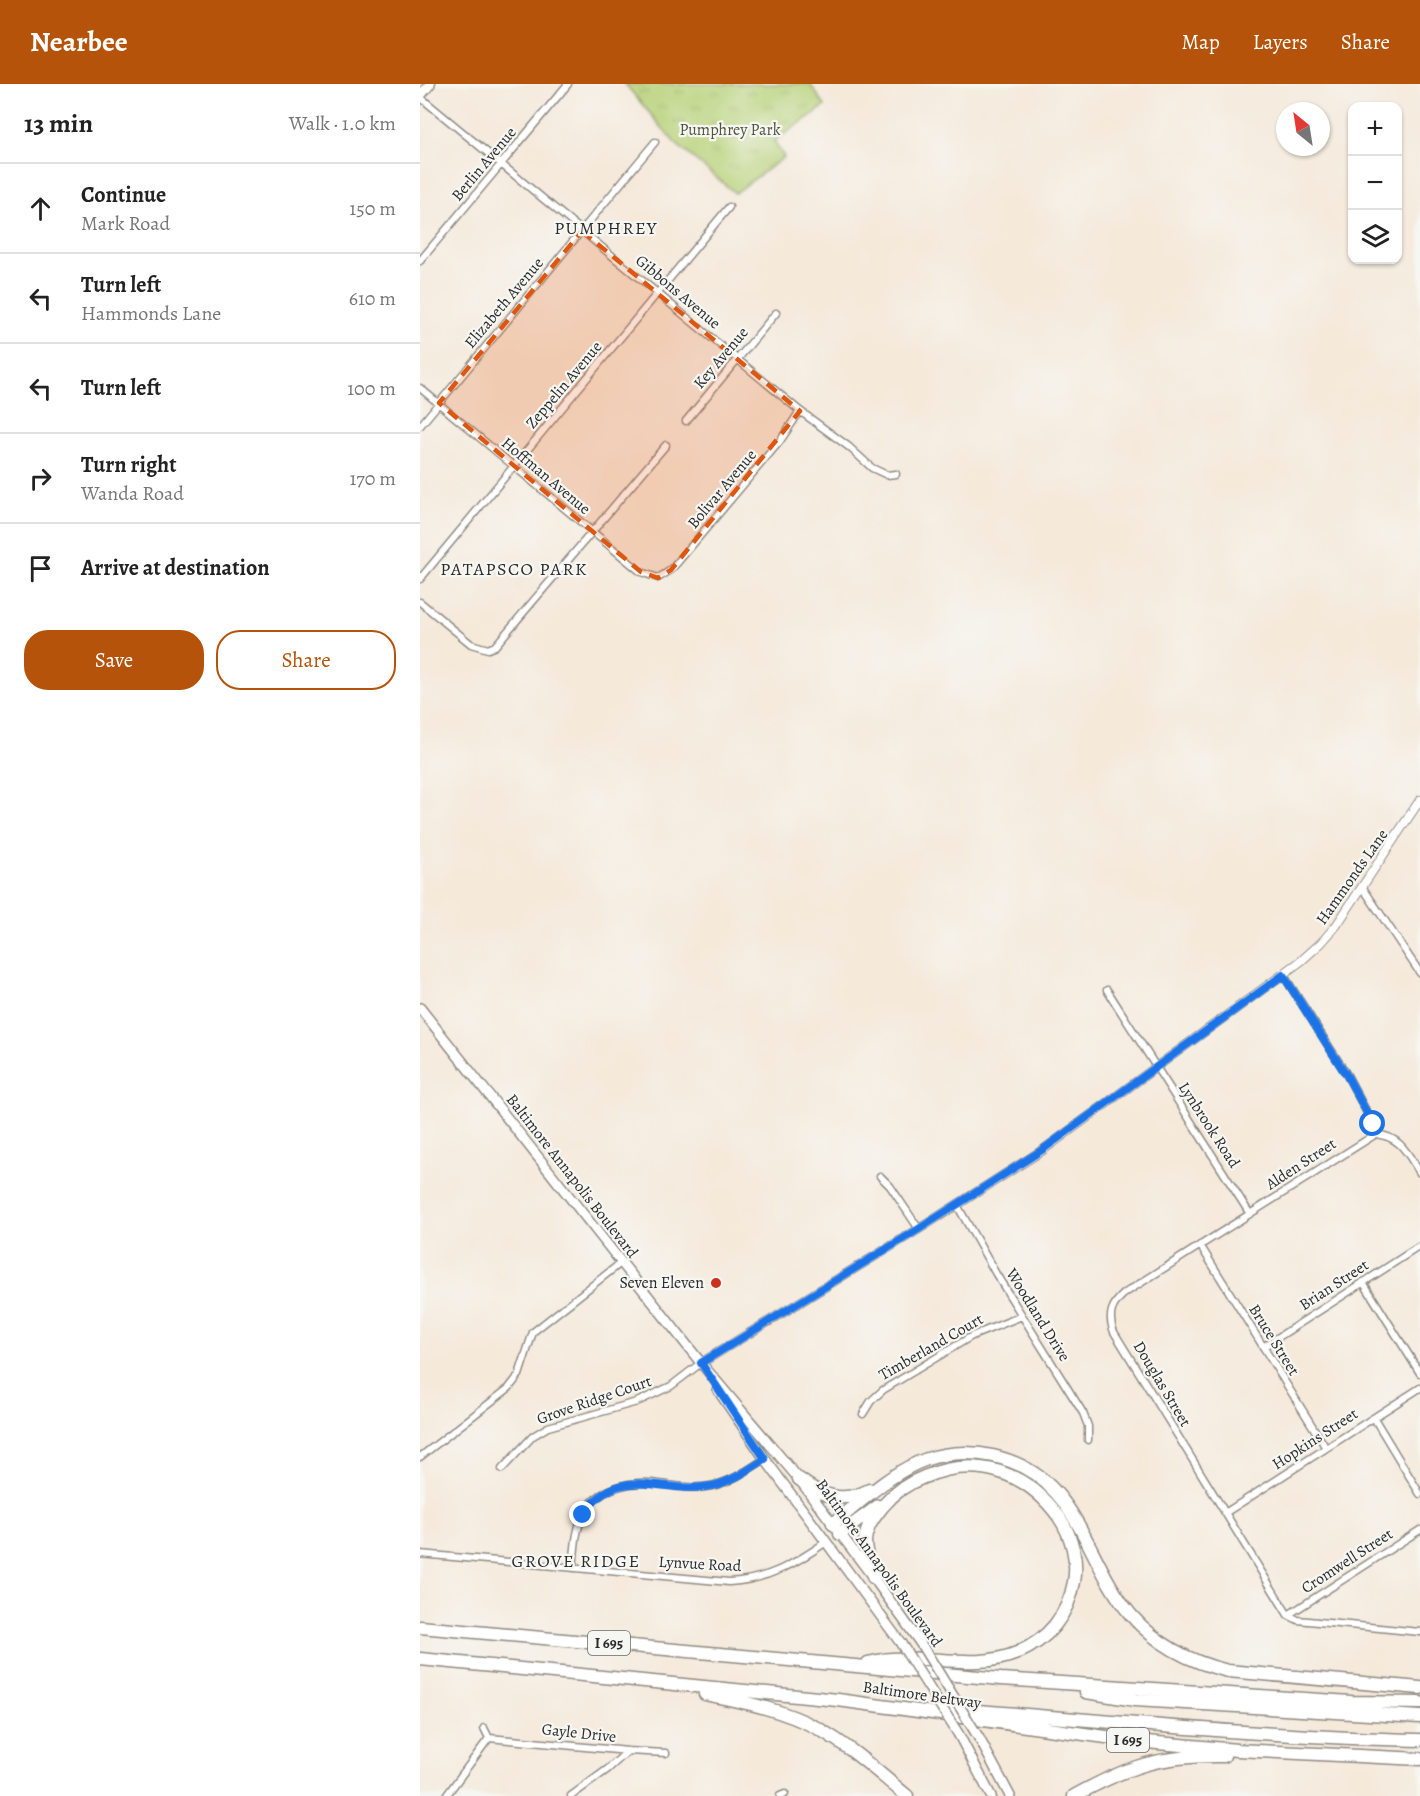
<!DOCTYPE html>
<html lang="en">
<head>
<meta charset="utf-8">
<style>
  :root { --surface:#fff; --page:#f6f6f6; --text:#222; --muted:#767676; --line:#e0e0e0; --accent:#b45309 }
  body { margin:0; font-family:Alegreya,serif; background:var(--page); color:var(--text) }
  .controls { position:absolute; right:18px; top:18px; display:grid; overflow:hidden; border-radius:12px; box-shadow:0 2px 4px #0004 }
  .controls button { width:54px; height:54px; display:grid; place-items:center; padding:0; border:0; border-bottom:2px solid var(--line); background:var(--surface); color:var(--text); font:30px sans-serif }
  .compass { position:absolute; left:856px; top:18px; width:54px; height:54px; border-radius:50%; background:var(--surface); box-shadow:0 2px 4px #0004; rotate:330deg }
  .stop { position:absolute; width:18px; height:18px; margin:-14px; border:4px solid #1a73e8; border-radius:50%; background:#fff }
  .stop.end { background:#1a73e8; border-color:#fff; box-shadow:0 2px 6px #0008 }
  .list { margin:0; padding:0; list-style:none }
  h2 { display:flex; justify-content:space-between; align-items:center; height:78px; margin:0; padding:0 24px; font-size:26px }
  h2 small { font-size:20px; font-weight:400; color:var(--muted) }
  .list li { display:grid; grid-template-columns:39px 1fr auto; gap:18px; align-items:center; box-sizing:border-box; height:90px; padding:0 24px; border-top:2px solid var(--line) }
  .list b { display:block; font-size:22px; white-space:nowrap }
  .list p { margin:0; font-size:20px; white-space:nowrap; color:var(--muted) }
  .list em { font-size:20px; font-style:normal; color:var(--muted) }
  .actions { display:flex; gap:12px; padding:18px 24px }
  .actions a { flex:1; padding:14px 0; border:2px solid var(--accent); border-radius:24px; text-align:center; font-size:21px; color:var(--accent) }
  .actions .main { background:var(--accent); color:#fff }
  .icon { flex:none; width:33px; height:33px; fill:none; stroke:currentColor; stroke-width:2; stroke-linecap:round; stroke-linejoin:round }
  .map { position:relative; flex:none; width:1000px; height:1712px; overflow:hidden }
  header { display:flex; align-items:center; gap:36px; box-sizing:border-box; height:84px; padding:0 30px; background:var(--accent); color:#fff }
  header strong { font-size:28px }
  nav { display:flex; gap:33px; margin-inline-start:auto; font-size:21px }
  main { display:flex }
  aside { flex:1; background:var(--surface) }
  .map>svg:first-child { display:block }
  .park { fill:url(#park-tufts); stroke:#717e51; stroke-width:1.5 }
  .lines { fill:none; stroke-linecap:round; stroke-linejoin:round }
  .minor-casing { stroke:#908a82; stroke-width:9 }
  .tertiary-casing { stroke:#908a82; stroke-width:10 }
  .secondary-casing { stroke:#908a82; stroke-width:12 }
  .motorway-casing { stroke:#908a82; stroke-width:15 }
  .minor { stroke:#fff; stroke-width:6 }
  .tertiary { stroke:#fff; stroke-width:8 }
  .secondary { stroke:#fff; stroke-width:9 }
  .motorway { stroke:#fff; stroke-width:12 }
  .secondary-bridge-casing { stroke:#908a82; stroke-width:12; stroke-linecap:butt }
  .secondary-bridge { stroke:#fff; stroke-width:9 }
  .route { stroke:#1a73e8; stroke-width:8 }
  .marked { fill:#df570e; fill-opacity:0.2; stroke:#df570e; stroke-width:4.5; stroke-dasharray:12 8; stroke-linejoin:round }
  .poi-dot { fill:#c8321e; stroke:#f6f6f2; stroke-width:2 }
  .labels { text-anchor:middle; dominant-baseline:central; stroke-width:4.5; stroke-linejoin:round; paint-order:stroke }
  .shield { fill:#f6f6f2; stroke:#686867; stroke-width:1.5 }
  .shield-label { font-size:15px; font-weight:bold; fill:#2b2b2b }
  .park-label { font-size:16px; fill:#4e543e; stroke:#f6f6f2 }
  .street-label { font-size:16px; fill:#2b2b2b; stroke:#f6f6f2 }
  .poi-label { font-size:16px; fill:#2b2b2b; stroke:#f6f6f2; text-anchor:end }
  .neighbourhood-label { font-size:18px; letter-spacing:1.5px; fill:#2b2b2b; stroke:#f6f6f2 }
</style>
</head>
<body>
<header>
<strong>Nearbee</strong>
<nav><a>Map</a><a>Layers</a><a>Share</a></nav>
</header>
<main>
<aside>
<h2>13 min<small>Walk · 1.0 km</small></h2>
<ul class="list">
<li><svg class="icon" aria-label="ahead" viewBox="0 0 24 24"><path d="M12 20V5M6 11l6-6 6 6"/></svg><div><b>Continue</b><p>Mark Road</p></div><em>150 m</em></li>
<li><svg class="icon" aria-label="left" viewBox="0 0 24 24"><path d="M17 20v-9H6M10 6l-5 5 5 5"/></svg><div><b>Turn left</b><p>Hammonds Lane</p></div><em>610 m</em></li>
<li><svg class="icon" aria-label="left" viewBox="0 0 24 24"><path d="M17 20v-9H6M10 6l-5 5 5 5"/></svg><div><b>Turn left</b></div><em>100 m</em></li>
<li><svg class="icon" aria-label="right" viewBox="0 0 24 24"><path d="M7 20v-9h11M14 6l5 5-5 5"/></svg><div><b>Turn right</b><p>Wanda Road</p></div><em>170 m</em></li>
<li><svg class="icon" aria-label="arrive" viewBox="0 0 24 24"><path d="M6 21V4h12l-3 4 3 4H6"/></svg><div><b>Arrive at destination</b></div></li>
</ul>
<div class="actions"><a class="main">Save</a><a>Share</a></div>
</aside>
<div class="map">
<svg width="1000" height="1712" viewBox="0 0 1000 1712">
  <defs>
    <pattern id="park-tufts" width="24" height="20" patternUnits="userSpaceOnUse" patternTransform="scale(1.5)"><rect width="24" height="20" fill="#b7d177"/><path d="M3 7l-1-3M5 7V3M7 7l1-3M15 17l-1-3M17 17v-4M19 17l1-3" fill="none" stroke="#9eb467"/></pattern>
  </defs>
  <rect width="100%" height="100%" fill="#f6f6f2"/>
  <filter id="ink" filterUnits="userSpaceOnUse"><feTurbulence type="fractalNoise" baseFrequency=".0167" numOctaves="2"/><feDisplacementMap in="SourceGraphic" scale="12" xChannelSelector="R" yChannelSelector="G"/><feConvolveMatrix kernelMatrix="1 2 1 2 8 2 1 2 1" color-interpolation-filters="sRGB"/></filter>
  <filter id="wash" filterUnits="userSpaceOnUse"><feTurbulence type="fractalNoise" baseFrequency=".008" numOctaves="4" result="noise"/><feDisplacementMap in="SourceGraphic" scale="24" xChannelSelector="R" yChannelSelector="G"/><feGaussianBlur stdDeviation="1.35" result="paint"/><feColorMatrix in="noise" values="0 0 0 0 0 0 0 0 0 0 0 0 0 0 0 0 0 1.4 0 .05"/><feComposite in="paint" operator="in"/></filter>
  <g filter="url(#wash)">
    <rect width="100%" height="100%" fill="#f5e9da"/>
    <path class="park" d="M205,0h185l15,22 -51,35 10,16 -49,36 -60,-50z"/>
  </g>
  <g filter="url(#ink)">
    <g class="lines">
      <defs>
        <path id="minor" d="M0,13l380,314 49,36 23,21 15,7 9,-1
          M0,177l148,-177
          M0,304l221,184 17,6 13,-8 109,-129 20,-30
          M266,337l90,-108
          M0,342l235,-284
          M0,495l309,-372
          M0,518l51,42 17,5 7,-3 171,-201
          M943,804l57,85
          M863,890l64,101 26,49 3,10
          M687,906l143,224
          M1000,1089c-13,-20 -19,-36 -44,-39l-251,159c-13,11 -18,22 -11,39l174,283 10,5 122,12
          M460,1092l10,10 29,43
          M537,1121l39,69 87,139 5,13v14
          M780,1161l126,203
          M943,1198l57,91
          M843,1263l157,-101
          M443,1330l8,-13 12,-11 89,-54 50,-20
          M954,1334l46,76
          M0,1373l89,-69 10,-13 14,-43 89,-70
          M82,1385l31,-33 15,-9 89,-25 34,-16 30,-23
          M805,1429l195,-125
          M0,1470l309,28c38,-2 66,-18 97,-40
          M153,1484c2,-17 2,-35 9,-50 10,-27 43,-37 70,-35 19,2 40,7 59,3 20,-4 37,-16 54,-27
          M868,1531l132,-85
          M64,1644l5,10
          M26,1712l43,-58 139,13 38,2
          M151,1712l37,-27 20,-18
          M360,1712l5,-2"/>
        <path id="tertiary" d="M281,1279l218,-134 124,-79 258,-189 20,-18 15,-17 84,-126"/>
        <path id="secondary" d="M0,12l10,-12
          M0,924l281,355 98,116 74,98 48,67
          M298,1306l47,69 135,183
          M539,1651l32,61
          M559,1654l31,58"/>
        <path id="motorway" d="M379,1395c22,17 44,25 70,11
          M413,1440c26,-21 53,-47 84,-61 24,-11 52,-12 76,-7 86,19 90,102 138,159 26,30 59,47 97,56l192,17
          M420,1450l38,-28
          M0,1543l581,52 350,23 69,1
          M0,1575l418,41 297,41 102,9 183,9
          M448,1579c7,-1 15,-4 23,-4 41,-4 86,11 126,-6 31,-13 51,-38 57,-71 4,-22 -2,-46 -15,-65 -33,-46 -83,-62 -135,-40 -16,6 -30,16 -41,29 -8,10 -17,21 -18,35 0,13 5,24 8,36
          M666,1608l49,8 285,17
          M285,1610c39,8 79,16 114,35 32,18 60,44 88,67
          M533,1625c155,12 311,28 467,31
          M654,1712c55,-30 85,-41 150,-40"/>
      </defs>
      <use href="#minor" class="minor-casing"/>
      <use href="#tertiary" class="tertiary-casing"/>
      <use href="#secondary" class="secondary-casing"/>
      <use href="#motorway" class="motorway-casing"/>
      <use href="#minor" class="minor"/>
      <use href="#tertiary" class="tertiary"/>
      <use href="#secondary" class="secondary"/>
      <use href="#motorway" class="motorway"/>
      <defs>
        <path id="secondary-bridge" d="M480,1558l59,93
          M501,1560l58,94"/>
      </defs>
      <use href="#secondary-bridge" class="secondary-bridge-casing"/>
      <use href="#secondary-bridge" class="secondary-bridge"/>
    </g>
  </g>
  <g class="lines" filter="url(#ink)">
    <path class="route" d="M163,1431c38,-55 78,-19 128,-29 20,-4 37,-16 54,-27l-64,-96 218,-134 123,-79 241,-175 64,101 26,48"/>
  </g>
  <path class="marked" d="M162,147l218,180 -129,159 -13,8 -17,-6 -202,-169z"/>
  <circle class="poi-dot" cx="296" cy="1199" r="6"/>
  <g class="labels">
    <g class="shield">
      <rect x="168" y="1547" width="42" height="24" rx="4.5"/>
      <rect x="687" y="1644" width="42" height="24" rx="4.5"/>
    </g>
    <g class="shield-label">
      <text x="189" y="1559">I 695</text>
      <text x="708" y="1656">I 695</text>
    </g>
    <g class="park-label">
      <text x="310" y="46">Pumphrey Park</text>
    </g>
    <g class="street-label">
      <text transform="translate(64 80) rotate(-50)">Berlin Avenue</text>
      <text transform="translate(258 208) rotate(40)">Gibbons Avenue</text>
      <text transform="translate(84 219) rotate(-50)">Elizabeth Avenue</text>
      <text transform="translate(301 274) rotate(-50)">Key Avenue</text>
      <text transform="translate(144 301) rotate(-50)">Zeppelin Avenue</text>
      <text transform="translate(126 392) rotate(40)">Hoffman Avenue</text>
      <text transform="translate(302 405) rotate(-50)">Bolivar Avenue</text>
      <text transform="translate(932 793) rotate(-55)">Hammonds Lane</text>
      <text transform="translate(789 1041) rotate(57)">Lynbrook Road</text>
      <text transform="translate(881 1080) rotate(-33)">Alden Street</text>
      <text transform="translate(152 1092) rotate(52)">Baltimore Annapolis Boulevard</text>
      <text transform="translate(914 1201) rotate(-33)">Brian Street</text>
      <text transform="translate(618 1231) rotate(58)">Woodland Drive</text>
      <text transform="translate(854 1256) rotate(58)">Bruce Street</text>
      <text transform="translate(511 1263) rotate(-30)">Timberland Court</text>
      <text transform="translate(742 1300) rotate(59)">Douglas Street</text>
      <text transform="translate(174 1316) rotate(-19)">Grove Ridge Court</text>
      <text transform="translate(895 1355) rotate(-33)">Hopkins Street</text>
      <text transform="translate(927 1477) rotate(-33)">Cromwell Street</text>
      <text transform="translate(459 1479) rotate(54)">Baltimore Annapolis Boulevard</text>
      <text transform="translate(280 1480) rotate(3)">Lynvue Road</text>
      <text transform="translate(502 1611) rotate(8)">Baltimore Beltway</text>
      <text transform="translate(159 1649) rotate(6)">Gayle Drive</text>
    </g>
    <g class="poi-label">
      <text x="284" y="1199">Seven Eleven</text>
    </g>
    <g class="neighbourhood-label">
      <text x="186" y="144">PUMPHREY</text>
      <text x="94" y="485">PATAPSCO PARK</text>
      <text x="156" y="1477">GROVE RIDGE</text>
    </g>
  </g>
</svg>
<div class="controls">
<button>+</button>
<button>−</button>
<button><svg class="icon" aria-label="layers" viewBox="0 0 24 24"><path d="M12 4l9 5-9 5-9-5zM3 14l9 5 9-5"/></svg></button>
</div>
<svg class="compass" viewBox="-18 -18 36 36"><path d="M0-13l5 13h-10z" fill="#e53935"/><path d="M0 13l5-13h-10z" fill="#767676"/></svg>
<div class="stop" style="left:953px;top:1040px"></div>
<div class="stop end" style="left:163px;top:1431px"></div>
</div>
</main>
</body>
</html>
